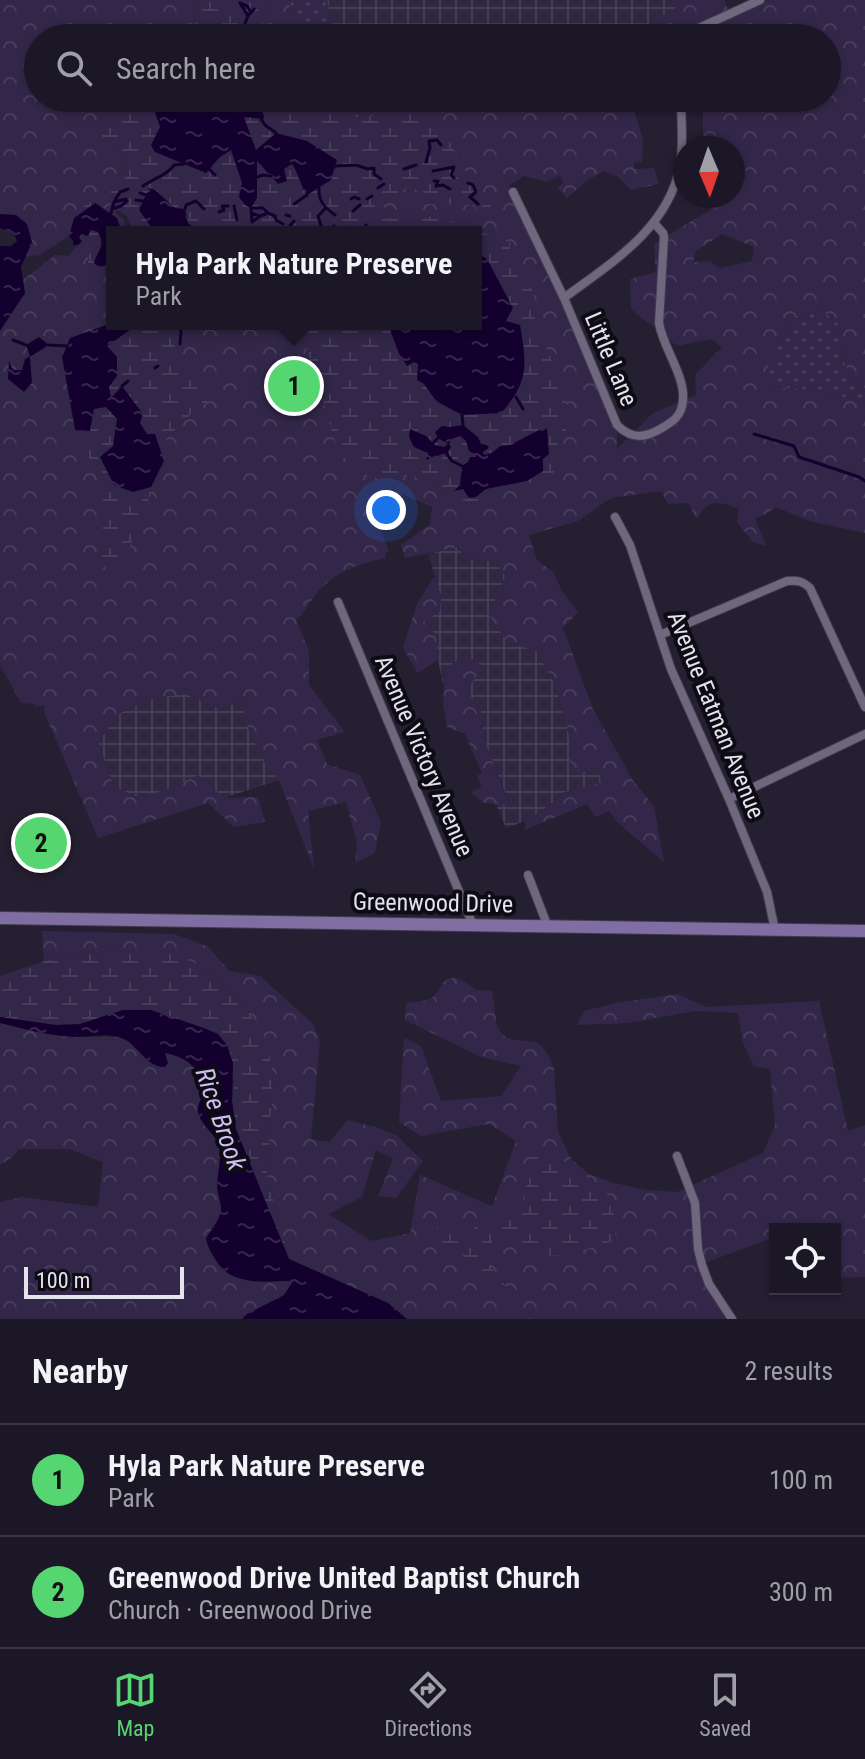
<!DOCTYPE html>
<html lang="en">
<head>
<meta charset="utf-8">
<style>
  :root { --surface:#1c1726; --page:#25202e; --text:#f1f3f6; --muted:#a09fa7; --line:#3a3643; --accent:#56d671 }
  body { margin:0; font-family:"Roboto Condensed",sans-serif; background:var(--page); color:var(--text) }
  .controls { position:absolute; right:24px; bottom:24px; display:grid; overflow:hidden; border-radius:0px; box-shadow:0 2px 6px #0004 }
  .controls button { width:72px; height:72px; display:grid; place-items:center; padding:0; border:0; border-bottom:2px solid var(--line); background:var(--surface); color:var(--text); font:40px sans-serif }
  .compass { position:absolute; left:673px; top:136px; width:72px; height:72px; border-radius:50%; background:var(--surface); box-shadow:0 2px 6px #0004; rotate:178deg }
  .scale { position:absolute; left:24px; bottom:20px; width:160px; box-sizing:border-box; padding-left:8px; border:4px solid #e5e2ef; border-top:0; font-size:22px; line-height:28px; white-space:nowrap; color:#e5e2ef; -webkit-text-stroke:6px #0d0b13; paint-order:stroke }
  .you { position:absolute; left:386px; top:510px; width:28px; height:28px; margin:-20px; border:6px solid #fff; border-radius:50%; background:#1a73e8; box-shadow:0 0 0 12px #1a73e833 }
  .badge { display:grid; place-items:center; width:52px; height:52px; border-radius:50%; background:var(--accent); color:#111; font-size:26px; font-weight:700 }
  .pin { position:absolute; translate:-50% -50%; border:4px solid #fff; box-shadow:0 2px 8px #0006 }
  .popup { position:absolute; left:106px; top:226px; width:376px; height:104px; box-sizing:border-box; display:grid; place-content:center; border-radius:0px; background:var(--surface); filter:drop-shadow(0 2px 6px #0005); font-size:26px; white-space:nowrap; color:var(--muted) }
  .popup b { font-size:30px; color:var(--text) }
  .popup::after { content:''; position:absolute; left:50%; top:100%; margin-left:-16px; border:16px solid transparent; border-top-color:var(--surface) }
  .list { margin:0; padding:0; list-style:none }
  h2 { display:flex; justify-content:space-between; align-items:center; height:104px; margin:0; padding:0 32px; font-size:34px }
  h2 small { font-size:26px; font-weight:400; color:var(--muted) }
  .list li { display:grid; grid-template-columns:52px 1fr auto; gap:24px; align-items:center; box-sizing:border-box; height:112px; padding:0 32px; border-top:2px solid var(--line) }
  .list b { display:block; font-size:30px; white-space:nowrap }
  .list p { margin:0; font-size:26px; white-space:nowrap; color:var(--muted) }
  .list em { font-size:26px; font-style:normal; color:var(--muted) }
  .icon { flex:none; width:44px; height:44px; fill:none; stroke:currentColor; stroke-width:2; stroke-linecap:round; stroke-linejoin:round }
  .map { position:relative; flex:none; width:865px; height:1319px; overflow:hidden }
  .search { position:absolute; background:var(--surface); box-shadow:0 2px 6px #0004; left:24px; right:24px; top:24px; height:88px; display:flex; align-items:center; gap:20px; box-sizing:border-box; padding:0 28px; border-radius:44px; color:var(--muted); font-size:30px }
  .sheet { height:328px; background:var(--surface) }
  nav { display:flex; justify-content:space-around; align-items:center; box-sizing:border-box; height:112px; border-top:2px solid var(--line); background:var(--surface); font-size:22px; color:var(--muted) }
  nav a { display:grid; justify-items:center; gap:4px }
  nav .on { color:var(--accent) }
  .map>svg:first-child { display:block }
  .industrial { fill:url(#industrial-grid) }
  .grass { fill:url(#grass-dots) }
  .forest { fill:url(#forest-crowns); fill-rule:evenodd }
  .wetland { fill:url(#wetland-marsh) }
  .water { fill:url(#water-ripples) }
  .lines { fill:none; stroke-linecap:round; stroke-linejoin:round }
  .stream { stroke:#14002f; stroke-width:3 }
  .street-casing { stroke:#423c4c; stroke-width:10 }
  .secondary-casing { stroke:#423c4c; stroke-width:14 }
  .street { stroke:#6e677e; stroke-width:8 }
  .secondary { stroke:#806ea3; stroke-width:12 }
  .labels { text-anchor:middle; dominant-baseline:central; stroke-width:8; stroke-linejoin:round; paint-order:stroke }
  .street-label { font-size:24px; fill:#e5e2ef; stroke:#0d0b13 }
  .water-label { font-size:26px; font-style:italic; fill:#cdbef3; stroke:#0d0b13 }
</style>
</head>
<body>
<div class="map">
<svg width="865" height="1319" viewBox="0 0 865 1319">
  <defs>
    <pattern id="industrial-grid" width="8" height="8" patternUnits="userSpaceOnUse" patternTransform="scale(2)"><rect width="8" height="8" fill="#302841"/><path d="M0 4h8M4 0v8" fill="none" stroke="#443d54"/></pattern>
    <pattern id="grass-dots" width="8" height="8" patternUnits="userSpaceOnUse" patternTransform="scale(2)"><rect width="8" height="8" fill="#322749"/><path d="M2 2h.1M6 6h.1" fill="none" stroke="#463c5b" stroke-width="1.8" stroke-linecap="round"/></pattern>
    <pattern id="forest-crowns" width="20" height="18" patternUnits="userSpaceOnUse" patternTransform="scale(2)"><rect width="20" height="18" fill="#322749"/><path d="M2 6a3 3 0 1 1 6 0M12 15a3 3 0 1 1 6 0" fill="none" stroke="#463c5b"/></pattern>
    <pattern id="wetland-marsh" width="20" height="14" patternUnits="userSpaceOnUse" patternTransform="scale(2)"><rect width="20" height="14" fill="#322749"/><path d="M1 5h8M5 5V1M11 12h8M15 12V8" fill="none" stroke="#463c5b"/></pattern>
    <pattern id="water-ripples" width="26" height="14" patternUnits="userSpaceOnUse" patternTransform="scale(2)"><rect width="26" height="14" fill="#14002f"/><path d="M2 4q2-2 4 0t4 0M15 11q2-2 4 0t4 0" fill="none" stroke="#36254d"/></pattern>
  </defs>
  <rect width="100%" height="100%" fill="#251f32"/>
  <path class="industrial" d="M327,0h349l3,6 -52,32h-293z
    M458,547l7,12 31,2 9,15 2,66 30,9 18,34 15,54 2,35 26,-6 4,15 -40,10 -12,12 -25,16 -19,7 -10,-24h14l-26,-64 -3,-28 -15,-22 -21,-22 -2,17 -5,-25 -17,-37 18,-12 2,-15 -13,-42z
    M185,694l35,15 23,-10 24,67 12,14 -55,18 -55,-9 -29,9 -26,-11 -16,-45 22,-29 33,-15z"/>
  <path class="grass" d="M286,0h41l7,38h-39l-5,-3 10,-13z
    M333,98h22l5,13 40,-13h29l1,4 -71,17z
    M823,311l16,14c2,28 1,44 26,63v15l-39,-11 -50,-5 -15,-10 34,-61z"/>
  <path class="forest" d="M0,0h194l1,27 -6,11h-151v60h119l-7,16 -18,-1 -34,5 -1,16c30,14 27,16 28,48l-14,8 -1,15 -3,5 -12,-7 -21,15 -5,18 -29,19 -15,2 7,-15 -16,-27 -16,-1z
    M273,0h13l14,23 -13,15h-29z
    M676,0h48l6,13 30,-13h105v388c-25,-19 -24,-35 -26,-63l-16,-14 -28,5 -33,61 14,10 50,5 39,11v130l-56,-12 -33,-14 -7,5 -14,7 12,27 -14,-4 -16,-20 2,-14c-21,-6 -29,-11 -42,11l-9,-16 -20,1 -7,-13 -50,7 -33,23 -49,14 8,25 16,12 9,19 16,21 -15,16 30,81 41,73 20,24 10,56 -47,-40 -8,-11 -13,6 -9,-13 -62,26v-9l25,-16 12,-12 39,-10 -3,-15 -27,7 -1,-36 -15,-54 -18,-34 -30,-9 -18,-27 16,-39 -9,-15 -31,-2 -7,-12 -53,11 -4,-13 29,-21 2,-17 -30,-13 -13,23 -18,-9 18,43 -4,2 1,5c-26,5 -52,14 -70,36 -7,9 -11,18 -20,26l13,31v34l36,47 -28,8 10,24 33,11 21,47 -6,31 -20,10 2,-20 -11,-41 -38,9 6,58 -35,-89 -12,-13 -21,-43 -3,-24 -23,9 -35,-15 -32,4 -33,15 -22,29 16,45 26,11 29,-9 29,-14 26,23 34,-1 7,25 -31,5 -26,-24 -110,35 -54,-126 1,-7 -9,2 -1,-3 -14,-1 -21,-38v-343l25,-28 -2,-14 32,-25 13,1 10,-11 11,-4 19,30 4,-2v55h364v-92h-275l240,-107 -12,-27h29l8,15 33,-15h150l-15,13 9,28 -1,23 -8,1v6l20,-1 5,16 -28,6 -13,-13 -14,-6 -19,11 -18,16 -10,-11 7,-4 -4,-7 -13,6 -23,-6 -15,9 108,240v24l36,-36 43,-18 -1,-20 27,-28 -11,-8 -34,7 -46,-37 -1,-30 26,-7 -2,-28 49,-30 8,-4 4,-14h18v-29l9,-7 -9,-6v-6h-10l-20,-12v-38h124v-60h-134l-2,-7 -14,7h-50l51,-32zM722,234l32,13 -2,14 -32,7 -11,-7 -16,1 3,-11zM441,453l13,44 -23,-17 -30,-6z
    M434,577l7,19 -1,15 -18,12 14,11 2,26 -21,13 -14,-26 14,-43z
    M466,655l18,12 -18,23 15,22 3,28 26,65 -26,-2 -14,-11 12,-4 -5,-12 5,-3 -17,-39 -18,-7 -4,-23 2,-36z
    M42,931l132,3 33,12 23,25 30,5 53,48 7,17 -9,98 19,3 17,-22 28,7 21,8 27,26 -27,37 -18,-2 15,-37 -17,-9 -14,47 -33,17 42,27 39,-8 10,-58 72,31 24,-65 -27,-17 -68,12 -22,-14 5,-84 17,8 20,55 60,-5 20,-30 -40,-9 -76,-37 1,-17c8,-1 20,-1 27,-6 5,-4 7,-12 12,-16 11,-8 22,2 30,9l17,1 5,36 6,8 6,4 26,3 7,4 7,11 5,11 4,64 13,27 18,15 25,9 33,7 30,2 86,-39 12,-27 -5,-57 -16,-3 -11,-23 -5,-30 -43,-2 -68,12 -50,2 7,-14 32,-8 62,-9 28,13 113,-6 29,130 17,-6v152l-30,1v-49h-29l-2,-2 -6,2h-23v8l-73,27 30,55h-325l-19,-16 -99,-44 -22,-83 6,-100 -27,-68 -26,-27 -27,-19 -75,-13 -74,12z
    M0,1023l75,14h43l11,5 21,21 13,-11c19,4 43,16 40,40 -2,11 -7,17 -1,29 4,8 12,13 15,20 7,15 -1,33 1,49 1,6 4,12 4,18 -1,9 -7,15 -11,22l41,52 42,-1 -10,14 -37,19 -5,5h-242v-117l21,-5 77,10 5,-45 -34,-13h-50l-7,8 -12,8z"/>
  <path class="wetland" d="M194,0h79l-15,38h-69l6,-11z
    M157,98h41l5,3 22,-3h41l4,7 2,-7h61l26,21 71,-17 31,62 33,47 -8,5 -9,-4 -3,-7 -48,-1 -5,-4 11,-5 -23,-8 -35,18 5,6 8,-5 4,4 -7,7 20,3 30,-4 76,26v23l24,27 1,37 13,22 22,64 -17,60 -80,28 -19,-6 -23,-17 -30,-6 -24,4 -11,-3 -27,-21 -35,-115 -7,-15h179v-92h-178l2,-5 -6,-6 -9,11h-9l-16,-8 2,8h-129l-6,-16 -10,-6 -2,2 9,8 2,12h-14v37c-9,5 -17,0 -24,-6v-11l4,-6 -3,-5 -16,4v-4l-4,-5 5,-18 14,-16 7,1 12,7 3,-5 1,-15 14,-8c-1,-32 2,-34 -28,-48l1,-16 34,-5h18z
    M112,314v10h66l3,8 -8,18 13,23 22,29 -15,10 -27,27 -2,22 -44,110 -19,-5 3,-61 -7,-32 -22,-43 -13,-73 8,-19 30,-10z
    M118,949h36l39,13 27,19 26,27 21,33 6,35 -6,100 22,83 -53,-130 -4,-28 2,-20 -16,-47 -67,-24h-28l-43,14 -24,1 -56,-8v-41l44,-15z
    M533,1140l72,49 9,24 2,27 -52,16 -35,-2 -35,-16 -10,20 47,61h-7l-64,-66 -22,-9 -1,-17 30,5 57,-30z"/>
  <path class="water" d="M165,98h33l5,3 54,-3 8,21 -21,-2 12,33 20,-17 31,8 30,19 -6,20 -24,15c-7,-10 -8,-21 -15,-31l-8,5 3,12 -9,3 -21,-23v37l-6,10 -6,-3 -6,-8 3,-14 -11,-33 -12,8 -13,15 -51,-21 -4,-7 9,-18 -5,-15 9,-8z
    M149,188l6,2 20,18 10,1 3,14 11,9h-47v-4l-13,-18z
    M95,203l22,15 5,14h-10v30c-8,4 -11,7 -18,1 4,-14 12,-16 4,-31l-7,-2 -3,6 -7,-2 -2,4 3,3 -4,4h-5v-4l-4,-5 5,-18z
    M0,214l16,1 11,9 5,18 -11,25 4,26 -25,38v-85h11l6,-5 -3,-8 -14,-5z
    M476,252l11,7 26,49 -7,13 14,4c7,40 9,57 -19,88l-39,2 -26,-14 -12,-17 -7,-4 1,-16 -4,-2 -7,4 -8,-12 -11,-30h88z
    M112,323l56,1 -2,3 -18,3 -11,-5 -30,21 10,11v19l-8,11 2,11 11,-12 21,28 -3,9 7,11h8l9,27 -13,26 -18,5 -19,-7 -14,-28 13,-11 4,-27 -11,-12 -12,2 -4,22 -15,-1 -13,-73 8,-19z
    M39,337l10,8 -19,12 2,26 -8,9 -16,-13 1,-18 4,9h9l3,-11 5,-3 -4,-11z
    M463,425l15,12 3,7 6,1 2,3 -6,4 1,3 8,-2 8,-7 10,-1 29,-15 4,1 4,-3 2,26 -6,5v12l-16,10 -41,8 -10,8 -7,1 -6,-9 -9,2 6,-6 2,-19 6,-4 2,-5h6v-2l-7,-4 -3,-10 -6,-5 -8,3 -3,5 2,3 -3,5 -22,8 2,-7 -14,-6 -5,-10 1,-8 16,7 9,9 9,2 4,-3 -10,-6 -3,-6 7,-6 8,1z
    M123,1010h28l53,18 14,6 9,11 6,18 -1,38 4,28 53,130 99,44 19,16h-165l5,-5 37,-19 9,-14c-26,-1 -59,7 -76,-19 -5,-8 -9,-14 -11,-23 4,-8 10,-14 13,-22 5,-10 -1,-19 -2,-30 0,-14 6,-30 1,-44 -5,-11 -18,-19 -20,-31 -1,-9 6,-16 5,-24 -1,-21 -21,-32 -38,-35l3,10 -3,4c-21,0 -27,-25 -46,-30 -14,-4 -30,0 -44,0 -25,-1 -51,-8 -75,-14v-6l56,8 24,-1z"/>
  <g class="lines">
    <path class="stream" d="M240,3l8,13
      M240,3l7,3 4,6
      M244,26l4,-10 6,-7
      M261,119l4,6 11,8
      M426,162l4,-14 -1,-7 8,-1 4,5
      M335,166l21,-1 12,4 6,-1v6l7,5
      M209,169l6,6
      M404,169l12,-4
      M433,171l21,-4 -3,8 3,3
      M257,177l6,-2 8,1
      M434,181h4l-2,5 7,-1 7,4
      M468,183l5,2 3,7 -6,5 8,7
      M143,186c9,-7 25,-11 31,-21l10,-1
      M319,188c-1,13 6,20 16,27
      M378,188l6,-4
      M140,193l6,2
      M351,199l3,-2 5,2
      M367,199l5,-3
      M136,200l7,1
      M114,202l6,-10 8,-3
      M294,204l13,-9
      M234,206l3,14
      M112,209l9,-3 6,-5
      M185,209l1,-4 10,-4 8,8
      M353,211l7,-6
      M219,212l5,-2 -2,-4h6
      M111,213l3,-11 12,-3
      M251,213l9,3 8,-3 7,3 1,4 7,4
      M286,215l4,1
      M260,216l-8,6 -1,-14h12l5,5
      M289,227l5,-6
      M347,227l3,5
      M315,229l8,3 11,-6
      M323,232l-5,-16 7,-7
      M363,232l3,-7
      M178,324l3,8 -1,12
      M13,340l13,5
      M49,345l18,1
      M155,368l3,-2
      M122,386l6,-5
      M516,397l7,12
      M462,415l1,10
      M754,434l40,12 5,11 60,20 6,4
      M433,443l5,-5
      M446,453l6,8 10,5"/>
    <defs>
      <path id="street" d="M677,38l83,-38
        M513,192l51,106 53,127c15,15 28,13 45,3 12,-7 20,-13 21,-28 2,-25 -20,-52 -24,-77l5,-86 -1,-4 -9,-10
        M564,298c47,-35 104,-69 116,-132 4,-22 1,-46 1,-68
        M615,517l15,28 41,124 58,130 38,93 8,38
        M338,602l135,323
        M660,635l127,-54c11,-1 15,0 23,7l55,119
        M729,799l136,-65
        M528,875l20,52
        M677,1156l18,47 3,46 4,16 7,19 23,35"/>
      <path id="secondary" d="M0,918l865,13"/>
    </defs>
    <use href="#street" class="street-casing"/>
    <use href="#secondary" class="secondary-casing"/>
    <use href="#street" class="street"/>
    <use href="#secondary" class="secondary"/>
  </g>
  <g class="labels">
    <g class="street-label">
      <text transform="translate(611 359) rotate(67)">Little Lane</text>
      <text transform="translate(716 715) rotate(68)">Avenue Eatman Avenue</text>
      <text transform="translate(424 756) rotate(67)">Avenue Victory Avenue</text>
      <text transform="translate(433 903) rotate(1)">Greenwood Drive</text>
    </g>
    <g class="water-label">
      <text transform="translate(221 1119) rotate(71)">Rice Brook</text>
    </g>
  </g>
</svg>
<div class="controls">
<button><svg class="icon" aria-label="locate" viewBox="0 0 24 24"><circle cx="12" cy="12" r="6"/><path d="M12 2v4M12 18v4M2 12h4M18 12h4"/></svg></button>
</div>
<svg class="compass" viewBox="-18 -18 36 36"><path d="M0-13l5 13h-10z" fill="#e53935"/><path d="M0 13l5-13h-10z" fill="#a09fa7"/></svg>
<div class="scale">100 m</div>
<div class="you"></div>
<div class="pin badge" style="left:294px;top:386px">1</div>
<div class="popup"><b>Hyla Park Nature Preserve</b>Park</div>
<div class="pin badge" style="left:41px;top:843px">2</div>
<div class="search"><svg class="icon" aria-label="search" viewBox="0 0 24 24"><circle cx="10" cy="10" r="6"/><path d="M15 15l6 6"/></svg>Search here</div>
</div>
<section class="sheet">
<h2>Nearby<small>2 results</small></h2>
<ul class="list">
<li><span class="badge">1</span><div><b>Hyla Park Nature Preserve</b><p>Park</p></div><em>100 m</em></li>
<li><span class="badge">2</span><div><b>Greenwood Drive United Baptist Church</b><p>Church · Greenwood Drive</p></div><em>300 m</em></li>
</ul>
</section>
<nav>
<a class="on"><svg class="icon" aria-label="map" viewBox="0 0 24 24"><path d="M3 6l6-2 6 2 6-2v14l-6 2-6-2-6 2zM9 4v14M15 6v14"/></svg>Map</a>
<a><svg class="icon" aria-label="directions" viewBox="0 0 24 24"><path d="M12 3l9 9-9 9-9-9zM9 14v-3h6M13 9l2 2-2 2"/></svg>Directions</a>
<a><svg class="icon" aria-label="saved" viewBox="0 0 24 24"><path d="M7 4h10v16l-5-4-5 4z"/></svg>Saved</a>
</nav>
</body>
</html>
